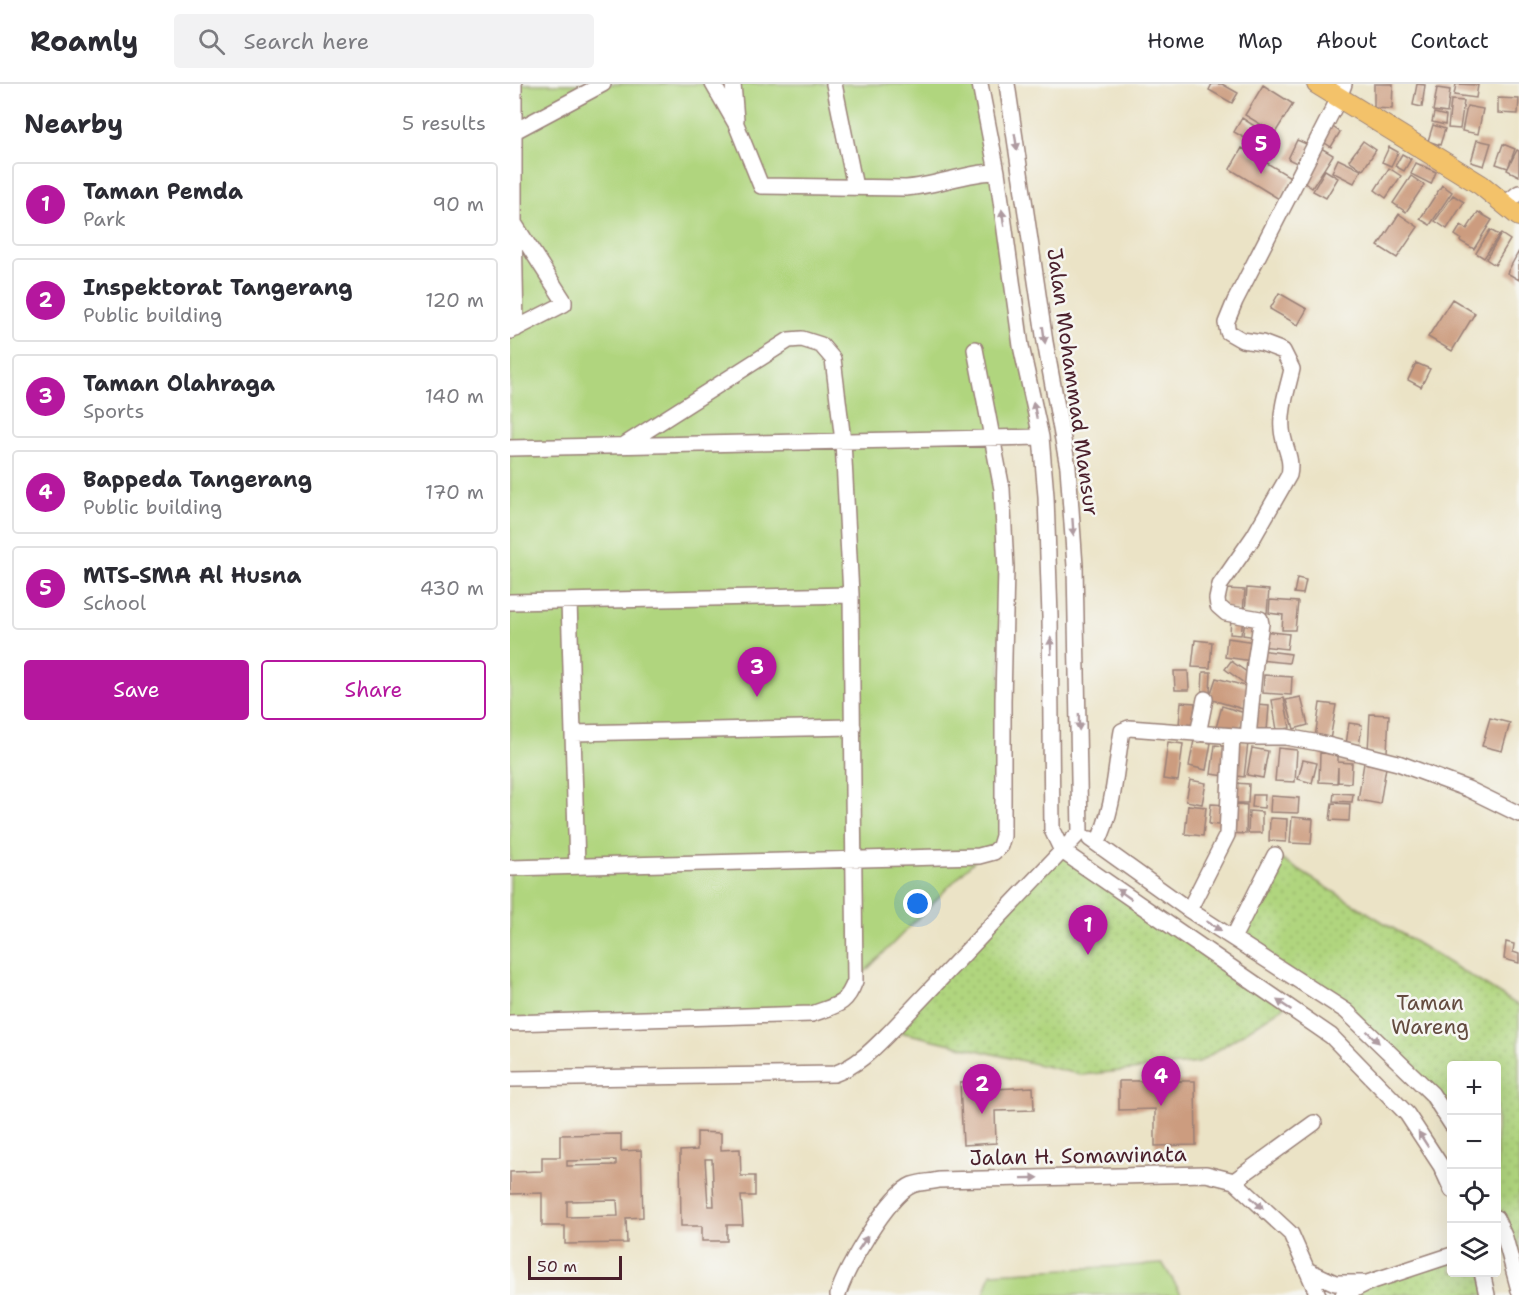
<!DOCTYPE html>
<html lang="en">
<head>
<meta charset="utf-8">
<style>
  :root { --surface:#fff; --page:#f2f2f3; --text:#2b2b33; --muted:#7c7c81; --line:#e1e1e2; --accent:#b5179e }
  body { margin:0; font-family:"Shantell Sans",sans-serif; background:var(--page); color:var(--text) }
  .controls { position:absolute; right:18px; bottom:18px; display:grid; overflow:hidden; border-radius:6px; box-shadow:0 6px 24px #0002 }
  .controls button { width:54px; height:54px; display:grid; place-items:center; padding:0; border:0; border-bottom:2px solid var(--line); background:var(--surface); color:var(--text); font:30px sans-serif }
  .scale { position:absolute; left:18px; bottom:15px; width:94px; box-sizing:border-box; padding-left:6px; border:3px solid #4a1f2b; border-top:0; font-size:16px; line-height:21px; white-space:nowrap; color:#4a1f2b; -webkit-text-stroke:4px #f6f6f2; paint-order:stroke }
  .you { position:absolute; left:408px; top:820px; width:21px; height:21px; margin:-15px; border:4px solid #fff; border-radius:50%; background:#1a73e8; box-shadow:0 0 0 9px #1a73e833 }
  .badge { display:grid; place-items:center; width:39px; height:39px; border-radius:50%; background:var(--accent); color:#fff; font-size:20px; font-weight:700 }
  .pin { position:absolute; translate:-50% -50px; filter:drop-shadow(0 2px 3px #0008) }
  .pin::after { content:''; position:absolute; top:32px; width:21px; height:18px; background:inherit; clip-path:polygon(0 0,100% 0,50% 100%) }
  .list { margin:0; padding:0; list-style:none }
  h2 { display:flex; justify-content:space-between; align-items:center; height:78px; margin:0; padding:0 24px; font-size:26px }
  h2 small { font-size:20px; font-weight:400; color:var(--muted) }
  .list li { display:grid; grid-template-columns:39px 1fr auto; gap:18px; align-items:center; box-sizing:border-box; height:84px; margin:0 12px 12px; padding:0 12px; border:2px solid var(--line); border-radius:6px }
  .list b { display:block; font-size:22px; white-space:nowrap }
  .list p { margin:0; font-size:20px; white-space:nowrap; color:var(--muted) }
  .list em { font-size:20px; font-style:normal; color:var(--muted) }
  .actions { display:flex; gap:12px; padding:18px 24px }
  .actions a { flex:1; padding:14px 0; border:2px solid var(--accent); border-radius:6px; text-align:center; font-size:21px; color:var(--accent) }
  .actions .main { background:var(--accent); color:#fff }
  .icon { flex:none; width:33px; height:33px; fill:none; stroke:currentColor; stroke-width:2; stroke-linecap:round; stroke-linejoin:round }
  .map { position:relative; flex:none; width:1009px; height:1211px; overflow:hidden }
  header { display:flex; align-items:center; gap:36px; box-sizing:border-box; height:84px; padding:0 30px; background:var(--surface); border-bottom:2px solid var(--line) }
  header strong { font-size:28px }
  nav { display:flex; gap:33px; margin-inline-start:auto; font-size:21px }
  .search { width:420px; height:54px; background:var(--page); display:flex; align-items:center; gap:15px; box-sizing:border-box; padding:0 21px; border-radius:6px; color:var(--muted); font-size:22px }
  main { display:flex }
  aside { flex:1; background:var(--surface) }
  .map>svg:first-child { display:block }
  .park { fill:url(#park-dots); stroke:#7d7a54; stroke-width:1.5 }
  .pitch { fill:#b0d57e; stroke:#7d7a54; stroke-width:1.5 }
  .building { fill:#cc9c7f; fill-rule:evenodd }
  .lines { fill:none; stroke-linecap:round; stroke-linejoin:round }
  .minor-casing { stroke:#9a8178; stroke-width:18 }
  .major-casing { stroke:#9a8178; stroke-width:22 }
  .minor { stroke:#fff; stroke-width:15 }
  .major { stroke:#f3c26a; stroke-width:20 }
  .oneway { fill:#ae9aa0 }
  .labels { text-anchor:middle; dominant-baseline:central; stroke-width:5; stroke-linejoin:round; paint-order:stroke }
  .street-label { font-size:21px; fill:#4a1f2b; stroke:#f6f6f2 }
  .park-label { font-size:21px; fill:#644c40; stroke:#f6f6f2 }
</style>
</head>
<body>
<header>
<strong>Roamly</strong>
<div class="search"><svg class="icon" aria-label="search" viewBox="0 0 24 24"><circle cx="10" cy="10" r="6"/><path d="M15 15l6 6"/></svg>Search here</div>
<nav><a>Home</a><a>Map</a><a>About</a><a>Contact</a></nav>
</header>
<main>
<aside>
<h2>Nearby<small>5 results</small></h2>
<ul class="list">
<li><span class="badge">1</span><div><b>Taman Pemda</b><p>Park</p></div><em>90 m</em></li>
<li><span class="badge">2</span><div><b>Inspektorat Tangerang</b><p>Public building</p></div><em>120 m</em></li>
<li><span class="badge">3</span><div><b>Taman Olahraga</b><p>Sports</p></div><em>140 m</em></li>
<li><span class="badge">4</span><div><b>Bappeda Tangerang</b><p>Public building</p></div><em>170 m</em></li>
<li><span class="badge">5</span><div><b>MTS-SMA Al Husna</b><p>School</p></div><em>430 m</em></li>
</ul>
<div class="actions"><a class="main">Save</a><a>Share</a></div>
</aside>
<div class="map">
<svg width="1009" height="1211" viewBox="0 0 1009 1211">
  <defs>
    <pattern id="park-dots" width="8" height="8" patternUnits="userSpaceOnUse" patternTransform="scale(1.5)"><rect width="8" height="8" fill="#b0d57e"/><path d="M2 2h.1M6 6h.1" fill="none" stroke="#99b66d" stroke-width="1.8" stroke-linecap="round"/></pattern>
  </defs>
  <rect width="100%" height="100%" fill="#f6f6f2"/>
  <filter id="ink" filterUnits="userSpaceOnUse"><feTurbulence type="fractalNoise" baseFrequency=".0167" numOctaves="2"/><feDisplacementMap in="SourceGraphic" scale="12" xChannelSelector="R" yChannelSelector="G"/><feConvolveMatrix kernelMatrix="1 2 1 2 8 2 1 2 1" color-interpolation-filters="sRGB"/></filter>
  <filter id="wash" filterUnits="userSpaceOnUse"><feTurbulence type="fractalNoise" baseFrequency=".008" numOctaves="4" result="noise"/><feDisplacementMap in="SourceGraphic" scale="24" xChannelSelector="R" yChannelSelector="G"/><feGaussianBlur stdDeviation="1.35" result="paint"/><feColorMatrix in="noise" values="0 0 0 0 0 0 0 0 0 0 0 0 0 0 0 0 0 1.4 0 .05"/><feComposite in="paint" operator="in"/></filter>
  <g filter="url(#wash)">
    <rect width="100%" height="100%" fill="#ebe3c6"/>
    <path class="park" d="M552,767l223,155 -87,57 -116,12 -190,-45z
      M769,774l240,148v285l-22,-73 -1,-152h-44l-1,59 -105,-114 -110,-71z
      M941,1171l1,17 30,1 5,22h-144z"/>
    <path class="pitch" d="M0,0h470l61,353h-48l7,46 1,359 -22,14 -123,125 -6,15 -38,18 -302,9z
      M653,1180l19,31h-198l7,-22z"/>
    <g id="blocks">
      <path class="building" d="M702,0h10l16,9 -6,10 -23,-13z
        M864,0h19l-1,25 -18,-1z
        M907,0l8,1 -3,22 -9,-2z
        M946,0l22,1 -2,13 -22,-3z
        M753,1l30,19 -18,29 -30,-18z
        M927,4l13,2 -3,23 -14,-2z
        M988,14l21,1 -1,15 -20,-1z
        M941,16l13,1 -4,28 -12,-1z
        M957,22l16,3 -5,25 -16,-3z
        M924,29l12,3 -1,9 -13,-3z
        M732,34l14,9 -8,13 -14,-8z
        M818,40l12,8 -9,15 -12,-8z
        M923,41l12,4 -5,16 -12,-4z
        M787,56l14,6 -10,19 -13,-6z
        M967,56l14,3 -7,23 -13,-4z
        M853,57l13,9 -13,20 -14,-10z
        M993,60l12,5 -7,19 -12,-4z
        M879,63l9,5 -7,14 -9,-4z
        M732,64l50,30 -13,21 -49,-30z
        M811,64l12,7 -21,33 -12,-8z
        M1007,66l2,1v25l-12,-6z
        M892,70l9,5 -7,12 -9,-5z
        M828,75l23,11 -7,13 -22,-11z
        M906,79l20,9 -5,12 -20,-10z
        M879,84l12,8 -15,22 -11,-8z
        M815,86l13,8 -12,20 -13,-7z
        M901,92l13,9 -18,27 -13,-9z
        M932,101l10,7 -22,33 -10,-6z
        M943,111l11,7 -17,27 -12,-8z
        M968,128l14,8 -18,29 -14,-8 1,-2 -6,-4 6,-10 6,4z
        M889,130l19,13 -21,31 -19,-12z
        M980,146l9,5 -15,23 -8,-5z
        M991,150l9,6 -15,25 -9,-6z
        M1009,167v29l-12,-7z
        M769,209l28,16 -9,16 -28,-16z
        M942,215l23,14 -23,38 -24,-14z
        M906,279l14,6 -9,18 -13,-7z
        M787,494l9,2 -3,14 -9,-1z
        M737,504l22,2 -2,23 -22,-2z
        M716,505l19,1 -2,20 -19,-2z
        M760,516l28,2 -3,28h-13l1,-15 -14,-2z
        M721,533l12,1 -2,17 -11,-1z
        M735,535l13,2 -2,16 -13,-2z
        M753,547l26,3 -2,15 -26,-3z
        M717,554l28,4 -3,19 -27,-4z
        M685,556l17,2 -2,26 -18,-1z
        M750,566l31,4 -2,9 -30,-3z
        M721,577l20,14 -7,8 -19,-14z
        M664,587h14l1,19h-14z
        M693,588h8l-1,21 -8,-1z
        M754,591l28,2 -1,18 -28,-2z
        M706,594l33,9 -6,22 -34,-10z
        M791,613l7,28 -14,4 -8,-29z
        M774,614l6,30 -13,2 -5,-30z
        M671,618l14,1 -2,23 -14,-1z
        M810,619l16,2 -6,35 -15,-2z
        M746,621l13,1 -2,25 -14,-1z
        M712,622l23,7 -7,21 -22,-6z
        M860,630l19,1 -2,37 -19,-1z
        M980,634l20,5 -8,28 -20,-5z
        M839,639l13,2 -3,22 -13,-2z
        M684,656l17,3 -5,27 -17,-4z
        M725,657l13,2 -4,34 -13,-2z
        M658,658l15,2 -5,37 -15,-2z
        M705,661l15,2 -4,29 -15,-2z
        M742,664l16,3 -5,27 -16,-3z
        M768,664l19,2 -2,32 -20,-1z
        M810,669l18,1v8l14,1 -1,20 -13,-1v-15l-1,16 -18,-1z
        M793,676l14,3 -5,20 -14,-4z
        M854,679l22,4 -6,37 -22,-4z
        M680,696l16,3 -4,21 -16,-3z
        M724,699l15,1 -1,19h-15z
        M824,709l19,1 -1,8 -19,-1z
        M743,711h12l-1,13 -12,-1z
        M761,712l28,2 -1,15 -28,-1z
        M822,719l18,1 -1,17 -19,-1z
        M701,720l16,1 -1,21 -17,-2z
        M722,720l15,1 -1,29 -16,-1z
        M678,721l18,2 -3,29 -18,-2z
        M739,727l13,1v21h-14z
        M782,733l21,2 -2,25 -21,-1z
        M760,734l17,1 -1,23 -17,-1z
        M996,858l8,2 -1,8 6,2v9l-15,-4z
        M609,997h76l1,64 -41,1v-37l-36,1z
        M483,998l1,7 39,-2 1,23 -39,1 1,32 -33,2 -3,-62z
        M187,1048l24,1v17l19,-1 1,27h14v20h-14l2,29h-16v16h-25v-15h-21l-1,-75 17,-1zM195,1075h7l2,47h-6z
        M111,1050v17l20,-1 2,67 -17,1 1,25 -62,1v-18h-23v-33l-32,1v-22l32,-1v-14h18v-22zM106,1076v5l-49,1v-5zM107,1116l1,16 -51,1v-16z"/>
    </g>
  </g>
  <g filter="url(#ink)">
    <use href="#blocks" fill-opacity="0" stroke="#9a8178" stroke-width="1.5"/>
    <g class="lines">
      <defs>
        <path id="minor" d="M4,0v139l2,106
          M203,0l23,40 25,62 145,2c31,-2 60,-16 91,-16
          M223,0l3,36
          M324,0l21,103
          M470,0l17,88 24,174 20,91 5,59 4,121 2,213 10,21 269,185 76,78 34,52 11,24
          M497,0l38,258 23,125 7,99 5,266
          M5,47l88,-47
          M995,120l14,-11
          M1,247l53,-27v-3l-50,-78
          M0,364l531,-11
          M59,517l8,265
          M0,518l341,-7
          M63,649l280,-6
          M688,650l7,-35
          M738,653l7,-74 6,-39 -1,-5 -34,-6 -8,-7 -1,-7 3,-14 34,-49 35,-61c4,-18 -6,-29 -7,-46 -2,-20 6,-41 10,-60l-9,-18 -21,-8 -20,-3 -14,-8 -2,-9 9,-22 104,-203 5,-14
          M580,755l99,71 157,101 86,83 20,31
          M587,760c18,-36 18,-74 25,-113l7,-3 119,9h38l33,6 79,20 70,26 51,25
          M0,784l469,-12 15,-4 6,-6 3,-10v-135l3,-133 -4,-79 -27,-140
          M679,826l38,-75 5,-99
          M723,854l42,-83
          M0,939l302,-9c24,-9 34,-8 43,-33l-4,-386 -8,-154 -10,-82 -12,-14 -19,-6 -13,1 -165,105
          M0,995l324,-5c25,-9 40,-26 58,-44l188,-198
          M724,1097l80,-58
          M986,1134l9,20 14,52
          M799,1187l26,12h29
          M972,1188l5,23
          M328,1211c6,-24 51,-101 74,-110 8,-3 19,-3 27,-5l267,-6 28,7 57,53 27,61
          M833,1211l24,-12 85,-28"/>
        <path id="major" d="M807,0l164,101 38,31"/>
      </defs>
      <use href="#minor" class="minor-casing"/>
      <use href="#major" class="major-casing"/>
      <use href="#minor" class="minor"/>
      <use href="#major" class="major"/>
    </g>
    <defs><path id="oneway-solid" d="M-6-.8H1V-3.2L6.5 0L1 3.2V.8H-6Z" transform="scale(1.5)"/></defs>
    <g class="oneway">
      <use href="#oneway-solid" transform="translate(506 58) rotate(81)"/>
      <use href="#oneway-solid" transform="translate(493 134) rotate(-98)"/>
      <use href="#oneway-solid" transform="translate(534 251) rotate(82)"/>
      <use href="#oneway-solid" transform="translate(525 326) rotate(-102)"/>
      <use href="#oneway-solid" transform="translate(563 443) rotate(86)"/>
      <use href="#oneway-solid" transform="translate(541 562) rotate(-92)"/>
      <use href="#oneway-solid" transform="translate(569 638) rotate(89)"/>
      <use href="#oneway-solid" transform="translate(614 810) rotate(-145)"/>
      <use href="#oneway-solid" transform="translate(704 842) rotate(32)"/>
      <use href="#oneway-solid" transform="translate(774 921) rotate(-146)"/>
      <use href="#oneway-solid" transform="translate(863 953) rotate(44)"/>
      <use href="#oneway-solid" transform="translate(913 1055) rotate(-123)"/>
      <use href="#oneway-solid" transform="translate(520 1094) rotate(-1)"/>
      <use href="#oneway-solid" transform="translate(747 1119) rotate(43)"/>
      <use href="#oneway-solid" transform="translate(353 1159) rotate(-56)"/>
    </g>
  </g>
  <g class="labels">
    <g class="street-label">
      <text transform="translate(563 298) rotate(82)">Jalan Mohammad Mansur</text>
      <text transform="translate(568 1072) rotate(-1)">Jalan H. Somawinata</text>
    </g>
    <g class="park-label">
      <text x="920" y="919">Taman<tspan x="920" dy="24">Wareng</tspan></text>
    </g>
  </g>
</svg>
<div class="controls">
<button>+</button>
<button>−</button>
<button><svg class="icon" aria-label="locate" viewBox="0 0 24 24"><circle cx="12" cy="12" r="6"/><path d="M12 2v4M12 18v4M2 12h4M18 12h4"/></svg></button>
<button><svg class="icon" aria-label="layers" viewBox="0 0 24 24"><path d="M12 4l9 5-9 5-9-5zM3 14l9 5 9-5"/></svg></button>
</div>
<div class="scale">50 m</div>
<div class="you"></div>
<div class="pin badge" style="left:578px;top:871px">1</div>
<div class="pin badge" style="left:472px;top:1030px">2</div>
<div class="pin badge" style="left:247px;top:613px">3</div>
<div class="pin badge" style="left:651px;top:1022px">4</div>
<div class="pin badge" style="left:751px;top:90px">5</div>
</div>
</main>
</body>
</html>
